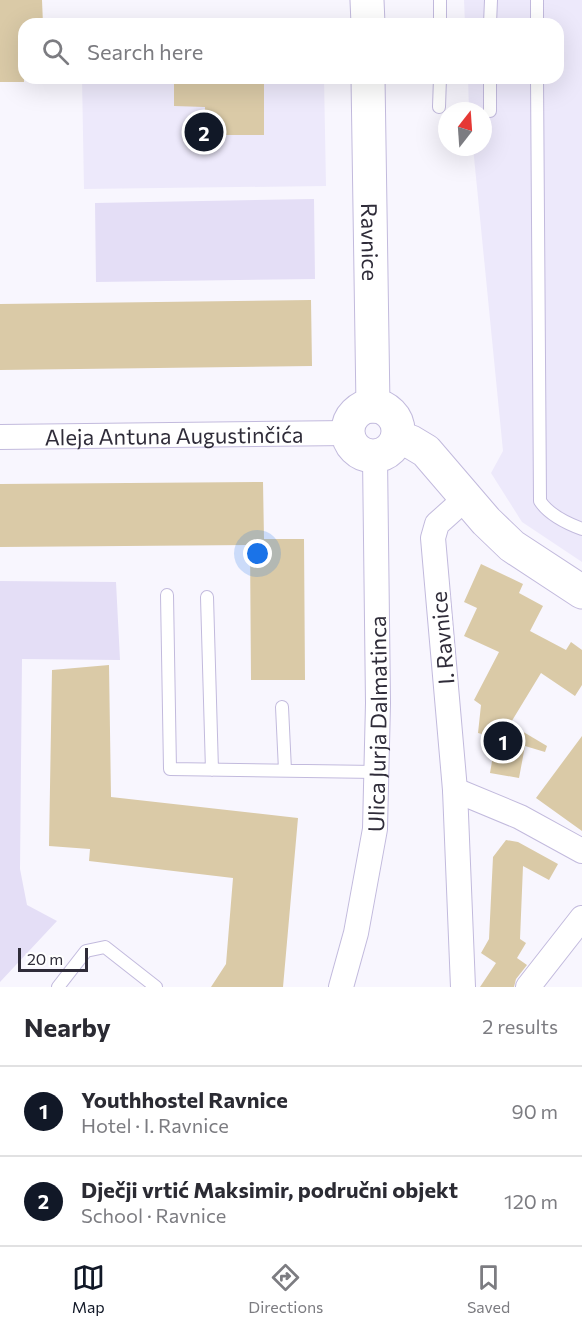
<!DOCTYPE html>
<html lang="en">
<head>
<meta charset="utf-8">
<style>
  :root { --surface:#fff; --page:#f7f7f7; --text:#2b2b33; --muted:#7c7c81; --line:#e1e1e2; --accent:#111827 }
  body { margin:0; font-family:Commissioner,sans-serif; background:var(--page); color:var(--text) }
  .compass { position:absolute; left:438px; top:102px; width:54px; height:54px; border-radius:50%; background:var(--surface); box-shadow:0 6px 24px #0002; rotate:17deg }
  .scale { position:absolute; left:18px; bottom:15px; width:70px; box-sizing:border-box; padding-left:6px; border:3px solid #2f2c39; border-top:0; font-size:16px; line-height:21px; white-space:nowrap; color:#2f2c39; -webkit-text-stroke:4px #fff; paint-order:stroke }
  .you { position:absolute; left:258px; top:554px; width:21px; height:21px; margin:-15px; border:4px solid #fff; border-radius:50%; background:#1a73e8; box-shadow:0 0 0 9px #1a73e833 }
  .badge { display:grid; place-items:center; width:39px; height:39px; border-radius:50%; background:var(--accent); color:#fff; font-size:20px; font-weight:700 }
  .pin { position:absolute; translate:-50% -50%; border:3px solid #fff; box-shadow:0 2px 6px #0006 }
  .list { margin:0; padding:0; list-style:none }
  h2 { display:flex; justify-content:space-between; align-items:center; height:78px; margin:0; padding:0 24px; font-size:26px }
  h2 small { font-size:20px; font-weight:400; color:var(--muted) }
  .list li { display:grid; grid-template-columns:39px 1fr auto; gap:18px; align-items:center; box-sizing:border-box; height:90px; padding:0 24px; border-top:2px solid var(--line) }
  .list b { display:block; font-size:22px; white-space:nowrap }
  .list p { margin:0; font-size:20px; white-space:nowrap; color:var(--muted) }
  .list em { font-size:20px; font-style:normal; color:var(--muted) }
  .icon { flex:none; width:33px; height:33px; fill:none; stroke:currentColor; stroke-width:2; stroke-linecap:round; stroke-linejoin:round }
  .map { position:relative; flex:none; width:582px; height:987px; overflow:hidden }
  .search { position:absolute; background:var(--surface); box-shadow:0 6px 24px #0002; left:18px; right:18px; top:18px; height:66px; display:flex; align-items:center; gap:15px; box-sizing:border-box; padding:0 21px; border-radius:18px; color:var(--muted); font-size:22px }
  .sheet { height:258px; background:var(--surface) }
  nav { display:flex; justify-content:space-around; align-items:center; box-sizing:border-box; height:84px; border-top:2px solid var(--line); background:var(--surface); font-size:16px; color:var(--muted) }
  nav a { display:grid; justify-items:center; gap:3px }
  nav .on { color:var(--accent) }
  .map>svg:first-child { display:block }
  .built { fill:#ede9fb }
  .green { fill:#e4def6 }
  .building { fill:#dacaa7 }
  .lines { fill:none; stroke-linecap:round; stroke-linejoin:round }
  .lane-casing { stroke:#c2badd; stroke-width:14 }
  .street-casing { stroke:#c2badd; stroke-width:26 }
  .secondary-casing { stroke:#c2badd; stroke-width:35 }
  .lane { stroke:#fff; stroke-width:12 }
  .street { stroke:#fff; stroke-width:24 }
  .secondary { stroke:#fff; stroke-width:33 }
  .labels { text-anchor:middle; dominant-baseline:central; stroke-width:6; stroke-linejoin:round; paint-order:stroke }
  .street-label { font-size:22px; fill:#2f2c39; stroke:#fff }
</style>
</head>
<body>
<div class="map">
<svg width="582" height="987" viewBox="0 0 582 987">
  <rect width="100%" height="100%" fill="#f8f6fe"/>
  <path class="built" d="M464,0h118v562l-60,-40 -31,-49 12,-22 -30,-304h10v-36h-14l-1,-33h90v-54h-93z
    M323,20l1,4h-243z
    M82,78h242l2,108 -242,3z"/>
  <path class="green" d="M314,199l1,80 -219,3 -1,-79z
    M0,581l116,1 4,78 -98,-1 -2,210 7,36 30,16 -57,61z"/>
  <path class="building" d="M0,0h42l1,24h-19v58h-24z
    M174,78h90v57h-60l1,-28 -31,-1z
    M311,300l1,66 -312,4v-66z
    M263,482l1,57h40l1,141h-54l-1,-135 -250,2v-63z
    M481,564l42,20 -4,9 24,13 -13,25 36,19 5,-8 11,8v35l-7,11 -34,-23 -31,51 37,22 -2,6 -20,-6 -6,32 -29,-5 6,-35 -18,-5 3,-28 -7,-5 25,-48 -35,-16 13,-28 -13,-6z
    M109,665l2,132 187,21 -15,169h-72l15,-23 7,-86 -144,-17 1,-12 -41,-3 3,-176z
    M582,736v95l-46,-33z
    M506,840l12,2 40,22 -9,16 -26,-14 -3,73 6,4 -9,15 10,7 -11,14 -2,8h-34l16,-24 -15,-10 8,-14 4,-82z"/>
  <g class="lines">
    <defs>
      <path id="lane" d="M537,0v24
        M440,24v-24
        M490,24l1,-24
        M537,78l3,423c9,14 26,22 42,28
        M439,107l1,-29
        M490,111v-33
        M167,595l3,174 206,3
        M207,597l5,173
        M282,707l3,63
        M58,987l28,-36 19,-4 51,40"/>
      <g id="street">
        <path id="s1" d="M0,437l348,-4"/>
        <path d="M455,790l65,27 62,34"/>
        <path id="s2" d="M341,987l15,-54 19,-104 3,-126 -3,-246"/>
        <path d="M463,987l-8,-197 -22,-252 4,-14 29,-26"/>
        <path d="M528,987l54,-69"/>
      </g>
      <g id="secondary">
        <path d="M367,0l1,24"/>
        <path id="s3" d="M368,78l5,328"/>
        <circle cx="373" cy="431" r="25"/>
        <path d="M398,437l13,5 15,9 60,70 26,25 70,46"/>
      </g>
    </defs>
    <use href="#lane" class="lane-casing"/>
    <use href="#street" class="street-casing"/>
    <use href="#secondary" class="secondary-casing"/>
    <use href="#lane" class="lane"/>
    <use href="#street" class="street"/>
    <use href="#secondary" class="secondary"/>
  </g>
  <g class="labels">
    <g class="street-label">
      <text stroke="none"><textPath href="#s3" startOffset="164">Ravnice</textPath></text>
      <text stroke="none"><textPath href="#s1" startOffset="174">Aleja Antuna Augustinčića</textPath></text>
      <text transform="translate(442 638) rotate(-95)">I. Ravnice</text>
      <text stroke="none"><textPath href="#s2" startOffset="267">Ulica Jurja Dalmatinca</textPath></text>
    </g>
  </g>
</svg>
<svg class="compass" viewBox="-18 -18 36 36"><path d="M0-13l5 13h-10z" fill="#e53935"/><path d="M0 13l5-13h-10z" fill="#7c7c81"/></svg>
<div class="scale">20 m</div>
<div class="you"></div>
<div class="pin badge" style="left:503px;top:741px">1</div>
<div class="pin badge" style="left:204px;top:132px">2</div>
<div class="search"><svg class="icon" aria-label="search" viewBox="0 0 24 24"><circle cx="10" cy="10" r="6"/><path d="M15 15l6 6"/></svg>Search here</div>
</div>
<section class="sheet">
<h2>Nearby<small>2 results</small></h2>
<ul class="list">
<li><span class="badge">1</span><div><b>Youthhostel Ravnice</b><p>Hotel · I. Ravnice</p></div><em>90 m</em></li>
<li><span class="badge">2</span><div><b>Dječji vrtić Maksimir, područni objekt</b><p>School · Ravnice</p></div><em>120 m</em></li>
</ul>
</section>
<nav>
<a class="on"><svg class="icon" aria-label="map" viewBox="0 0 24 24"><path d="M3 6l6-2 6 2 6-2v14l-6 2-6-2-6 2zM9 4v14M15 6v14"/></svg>Map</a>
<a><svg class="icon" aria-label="directions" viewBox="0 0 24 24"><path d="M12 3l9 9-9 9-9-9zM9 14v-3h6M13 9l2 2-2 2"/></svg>Directions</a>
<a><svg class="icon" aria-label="saved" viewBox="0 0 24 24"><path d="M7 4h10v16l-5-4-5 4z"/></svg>Saved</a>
</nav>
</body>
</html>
